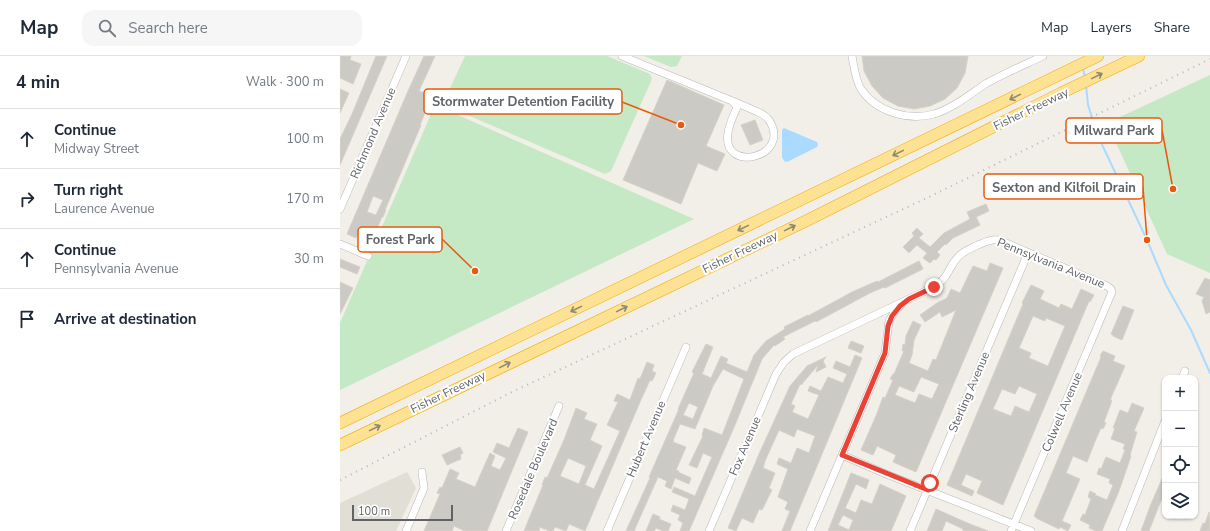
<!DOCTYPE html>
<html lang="en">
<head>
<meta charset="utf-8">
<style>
  :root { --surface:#fff; --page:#f6f6f7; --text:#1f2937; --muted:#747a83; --line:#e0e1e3 }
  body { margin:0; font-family:"Nunito Sans",sans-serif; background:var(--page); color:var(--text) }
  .controls { position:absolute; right:12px; bottom:12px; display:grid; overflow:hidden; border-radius:8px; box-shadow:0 1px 3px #0004 }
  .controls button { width:36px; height:36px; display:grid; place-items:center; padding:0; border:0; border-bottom:1px solid var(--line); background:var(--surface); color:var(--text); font:20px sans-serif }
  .scale { position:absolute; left:12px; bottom:10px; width:101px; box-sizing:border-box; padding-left:4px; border:2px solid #5f6368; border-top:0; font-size:11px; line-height:14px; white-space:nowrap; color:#5f6368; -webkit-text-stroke:3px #fff; paint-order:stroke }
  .stop { position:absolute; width:12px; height:12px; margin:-9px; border:3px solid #ea4335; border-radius:50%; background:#fff }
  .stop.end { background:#ea4335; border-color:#fff; box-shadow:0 1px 4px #0008 }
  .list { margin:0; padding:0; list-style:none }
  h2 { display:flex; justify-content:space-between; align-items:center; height:52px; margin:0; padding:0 16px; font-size:17px }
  h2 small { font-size:13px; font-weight:400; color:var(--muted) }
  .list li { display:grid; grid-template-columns:26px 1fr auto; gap:12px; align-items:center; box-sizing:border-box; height:60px; padding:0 16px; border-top:1px solid var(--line) }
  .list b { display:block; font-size:15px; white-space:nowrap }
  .list p { margin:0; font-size:13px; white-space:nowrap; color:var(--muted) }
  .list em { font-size:13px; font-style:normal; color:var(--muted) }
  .icon { flex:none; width:22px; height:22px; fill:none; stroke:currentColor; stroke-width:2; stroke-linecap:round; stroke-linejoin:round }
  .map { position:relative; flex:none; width:870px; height:475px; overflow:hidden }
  header { display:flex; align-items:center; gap:24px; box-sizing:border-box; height:56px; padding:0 20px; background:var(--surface); border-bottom:1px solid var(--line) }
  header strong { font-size:19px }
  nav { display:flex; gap:22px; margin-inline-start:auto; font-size:14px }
  .search { width:280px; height:36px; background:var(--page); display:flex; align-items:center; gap:10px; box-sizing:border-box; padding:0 14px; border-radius:12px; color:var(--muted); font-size:15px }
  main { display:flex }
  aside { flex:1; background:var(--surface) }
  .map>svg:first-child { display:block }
  .education { fill:#e1ded6 }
  .green { fill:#c5e8c5 }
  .water { fill:#aadaff }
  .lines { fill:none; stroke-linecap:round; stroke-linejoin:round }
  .stream { stroke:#aadaff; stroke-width:2 }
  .building { fill:#cccac5; stroke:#d6d1c6; fill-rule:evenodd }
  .minor-casing { stroke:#b5b8bc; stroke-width:8 }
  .highway-casing { stroke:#f9ab00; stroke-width:12 }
  .minor { stroke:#fff; stroke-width:7 }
  .highway { stroke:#fde293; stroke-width:11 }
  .rail { stroke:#b6b7b8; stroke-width:2; stroke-dasharray:1 5; stroke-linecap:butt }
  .oneway { stroke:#8e8975 }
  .route { stroke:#ea4335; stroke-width:5 }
  .labels { text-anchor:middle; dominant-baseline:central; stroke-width:4; stroke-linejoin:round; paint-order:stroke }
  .street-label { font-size:12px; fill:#5f6368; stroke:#fff }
  .leader { fill:none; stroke:#e8590c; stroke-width:1.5 }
  .callout-dot { fill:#e8590c; stroke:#fff; stroke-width:1.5 }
  .callout { fill:#fff; stroke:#e8590c; stroke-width:1.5 }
  .callout-label { font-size:13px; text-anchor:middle; font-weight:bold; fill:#5f6368 }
</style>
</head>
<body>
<header>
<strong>Map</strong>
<div class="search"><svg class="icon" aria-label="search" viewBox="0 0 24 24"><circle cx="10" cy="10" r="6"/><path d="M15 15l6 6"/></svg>Search here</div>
<nav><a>Map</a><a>Layers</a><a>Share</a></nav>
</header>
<main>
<aside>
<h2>4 min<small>Walk · 300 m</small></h2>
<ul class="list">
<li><svg class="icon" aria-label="ahead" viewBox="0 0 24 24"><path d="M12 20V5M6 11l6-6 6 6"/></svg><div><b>Continue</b><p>Midway Street</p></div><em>100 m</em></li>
<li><svg class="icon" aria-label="right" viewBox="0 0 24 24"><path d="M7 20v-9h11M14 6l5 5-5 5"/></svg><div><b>Turn right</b><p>Laurence Avenue</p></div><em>170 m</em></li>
<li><svg class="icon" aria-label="ahead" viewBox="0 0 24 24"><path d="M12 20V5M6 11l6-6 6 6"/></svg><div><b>Continue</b><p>Pennsylvania Avenue</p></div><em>30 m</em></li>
<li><svg class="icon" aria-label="arrive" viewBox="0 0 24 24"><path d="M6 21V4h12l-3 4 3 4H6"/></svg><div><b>Arrive at destination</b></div></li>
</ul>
</aside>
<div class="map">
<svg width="870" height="475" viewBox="0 0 870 475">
  <rect width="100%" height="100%" fill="#f1efe8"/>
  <path class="education" d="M67,416l9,16 -20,43h-56v-28z"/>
  <path class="green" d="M125,0h142l43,18 2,5 -41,92 -6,3 -161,-69v-4z
    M304,0h38l-5,10 -6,1z
    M870,19v198l-43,-19 -60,-131z
    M95,49l259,114 -354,171v-67z"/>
  <path class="water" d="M444,72l33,14 1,3 -1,2 -30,15 -3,-1 -2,-4v-27z"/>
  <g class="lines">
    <path class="stream" d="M743,11l2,12
      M746,29l2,20 10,31 49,104 19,45 25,45 19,43"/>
  </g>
  <path class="building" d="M0,0h11l-1,4 11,4 -8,20 -13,-6z
    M36,0h11l-47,109v-26l12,-25z
    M84,0h11l-16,35 15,6 -3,6h-2l-9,22h1l-36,85h1l-3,7h-1l-10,23 -14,-6 -2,4 -9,-4 61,-143zM33,140l10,4 -7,15 -9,-3z
    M522,0h106l-3,17 -8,15 -12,11 -15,7 -16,3 -16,-3 -15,-8 -11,-12 -8,-15z
    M327,24l57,25 -18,41 19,8 -8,17 -19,-8 -17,41 -58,-24z
    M0,33l9,4 -9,20z
    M415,64l8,20 -13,5 -9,-20z
    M646,148l3,7 -13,6 4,8 -27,13 -7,7 -1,-1 -8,8 3,3 -4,5 -2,-1 -4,4 -7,-5 4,-5 -10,-8 -8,8 -6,-6 11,-11 -2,-3 5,-5 6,6 -4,4 11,9 14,-14 26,-14 -3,-7z
    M0,203l20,8 -3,7 -17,-7z
    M579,205l4,8 -38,19 -1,-1 -14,6 -54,29 -1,-1 -32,16 2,2 -10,7 -1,-1 -12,14 -27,66 -46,106h-9l3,-8 -5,-3 2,-5 -9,-4 2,-6 12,5 4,-11 -17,-7 2,-5 21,9 17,-39 -9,-4 -6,15 -8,-3 14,-29 -1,-1 2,-7 18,7 22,-56 -21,-10 -10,17 -18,43 -15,-5 -6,14 -1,4 13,5 -10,23 3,1 -1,1 13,6 -2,6 -14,-6 -4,11 -6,-3 2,-5 -9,-4 -24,54h-8l24,-53 -1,-1 30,-68h-1l16,-36 -2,-1 14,-28 7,3 -11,27 9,4 10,-22 7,3 -2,4 21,9 7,-17 12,-14 19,-12 -1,-2 24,-12v1l44,-24 25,-11 1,1zM349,347l9,4 -5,12 -10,-4z
    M650,207l13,5 -87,204 -23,-10 3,-7 -19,-9 -4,9 -12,-5 15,-34 7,-19 2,1 8,-18 -3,-1 3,-5h1l10,-23h-2l1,-7 2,1 1,-9 7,-15 8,4 -7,15 -2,15 -3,8 19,8 5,-12 3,1 20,-50 -14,7 -2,-5 -15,10 -5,-7 17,-12 10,-5 4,-9 9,4 13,-27 14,5zM581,321l18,7 -7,15 -13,-5 -4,9 -20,-8 4,-9 15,6z
    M865,222l5,2v32l-4,2 -4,-13 2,-4 -8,-3z
    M0,226l13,6 -13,26z
    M691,229l13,6 -4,8 19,9 2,-4 11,5 9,-20 13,6 -4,7 -1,-1 -86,204 -26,-12 5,-12 -16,-7 -5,11 13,6 -2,5 -25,-11 76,-181 -1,-1zM693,260l12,5 1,-3 19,8 -17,40 -19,-8 2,-5 -12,-5zM679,330l18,8 -8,18 -14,-6 -4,10 -18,-7 9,-20 13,5z
    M783,250l11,4 -12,30 -9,-4v-1l-2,-1z
    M511,285l13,5 -3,7 -13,-5z
    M763,295l12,5 -2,5 12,5 -15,34h2l-2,6 -6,16 2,1 -3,6 -2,-1 -5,11 -9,23 -14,-6 -7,17 14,6 -18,42 9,4 -3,6 -8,-4 -1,2 -23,-11v-1l-2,-1 67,-159 -1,-1z
    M515,299l7,3 -72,173h-8l8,-20 -5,-2 3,-7 -10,-5 10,-28 -11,-5 2,-6 12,5 6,-15 12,5 6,-17 -18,-7 -3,8 -15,-7 -14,31 -2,7 12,5 -6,15 3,2 -10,20 -3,-1 -6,14 -11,-5 -6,13 -8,-3 31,-74 31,-68 17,-20 19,-9 -3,4 3,6 -10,5 2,-7 -17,20 -1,-1 -9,20 4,2 -3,6 16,7 11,-24 -11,-4 2,-5 11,5 7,-14 15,6 4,-9 -14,-6 3,-7 14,6z
    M307,306l7,3 -2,6 4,2 -4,8 -2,-1 -10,22 -55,129 -16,-7 -3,7 -11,-4 -2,4h-4l-9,-4 -1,4h-15l19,-46h-1l3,-8 2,1 17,-38 12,-32 11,5 -3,6 13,5 -7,16 12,6 -17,39 9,4 26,-58 -13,-6 11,-23 -4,-1 3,-7 13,6 8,-22 2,1zM228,402l18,8 -7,18 -19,-8z
    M792,347l12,5 -10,23 3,1 -7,23 1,1 -12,35 -17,40h-6l-7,-3 1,-3 -10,-5 3,-6 2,1 6,-16 -3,-2 2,-6 6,3 -1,1 12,5 6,-15 -4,-2 1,-4 -13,-5 2,-6 2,1 5,-12 14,6 5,-13 -2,-1 2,-5 -14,-5 4,-11h-2l7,-18 8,3z
    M178,372l10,4 -41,99h-22l-11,-5 -2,5h-28l16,-37 -3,-1 3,-6 2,1 8,-19 9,4 -3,6 19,8 15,-34 5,3 -4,10 9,4 6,-12 -13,-6 4,-9 12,5z
    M120,391l3,6 -3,2 1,4 -14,6 -5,-10z
    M825,416v20l-5,11 -11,28h-8l10,-27z
    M511,417l18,7 -3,9 -10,-5 -9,20 -2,4 11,5 5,-13 11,4 8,-20 26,12 -15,35h-63zM503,459l10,5 -4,10 -11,-5z
    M596,453l29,13 23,9h-25v-2l-17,-8 -4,10h-15z
    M869,456l1,19h-10l3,-8 2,1z
    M313,458l7,3 -1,2 12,5 -3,7h-5l-7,-3 -2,3h-8z"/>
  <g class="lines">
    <defs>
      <path id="minor" d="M282,0c31,13 62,25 93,38 15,6 30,12 45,19 4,2 6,3 9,7 24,38 -48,54 -41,13 1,-9 6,-18 9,-26l-4,-5
        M512,0c2,10 3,23 9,33 15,23 47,32 73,25 20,-6 36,-20 53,-31 18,-10 37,-18 56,-27
        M0,153l66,-153
        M0,188l28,12
        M842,322l3,-7
        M502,399l44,19 145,57
        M66,475l18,-43 -2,-16
        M166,475l53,-125
        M267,475l79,-184
        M369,475l67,-157 8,-12 9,-8 141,-67c15,-9 14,-20 25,-31 5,-5 13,-8 19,-11 7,-3 13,-6 21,-5l108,46 4,3 1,3 -101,239
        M470,475l75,-178 4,-32 6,-10 6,-6
        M570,475l118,-278
        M782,475l43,-110"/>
      <path id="highway" d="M0,367l758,-367
        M0,389l468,-225 253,-127 78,-37"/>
    </defs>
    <use href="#minor" class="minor-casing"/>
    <use href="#highway" class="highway-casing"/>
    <use href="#minor" class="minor"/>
    <use href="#highway" class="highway"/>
    <path class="rail" d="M0,424l172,-88 417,-195 281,-138"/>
  </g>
  <defs><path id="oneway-shaft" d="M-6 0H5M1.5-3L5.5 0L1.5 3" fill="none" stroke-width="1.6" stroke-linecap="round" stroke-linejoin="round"/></defs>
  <g class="oneway">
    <use href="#oneway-shaft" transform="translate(757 20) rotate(-26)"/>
    <use href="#oneway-shaft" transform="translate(675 41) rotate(154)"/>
    <use href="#oneway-shaft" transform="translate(558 97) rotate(154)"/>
    <use href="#oneway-shaft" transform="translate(403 172) rotate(154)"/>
    <use href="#oneway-shaft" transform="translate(450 172) rotate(-26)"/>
    <use href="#oneway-shaft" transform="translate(236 253) rotate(154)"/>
    <use href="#oneway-shaft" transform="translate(282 253) rotate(-26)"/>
    <use href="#oneway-shaft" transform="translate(165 309) rotate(-26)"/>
    <use href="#oneway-shaft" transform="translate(35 372) rotate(-26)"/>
  </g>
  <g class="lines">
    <path class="route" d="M590,427l-2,7 -86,-35 43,-102 3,-27 4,-10 8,-10 9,-7 25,-12"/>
  </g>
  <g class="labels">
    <g class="street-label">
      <text transform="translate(691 53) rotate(-26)">Fisher Freeway</text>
      <text transform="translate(33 77) rotate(-67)">Richmond Avenue</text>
      <text transform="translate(400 196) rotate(-26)">Fisher Freeway</text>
      <text transform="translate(711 207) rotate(22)">Pennsylvania Avenue</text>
      <text transform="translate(108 336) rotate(-26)">Fisher Freeway</text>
      <text transform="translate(629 336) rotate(-67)">Sterling Avenue</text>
      <text transform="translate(722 356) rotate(-67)">Colwell Avenue</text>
      <text transform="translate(306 383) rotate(-67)">Hubert Avenue</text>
      <text transform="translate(405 390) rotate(-67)">Fox Avenue</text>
      <text transform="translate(193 413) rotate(-67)">Rosedale Boulevard</text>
    </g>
  </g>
  <path class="leader" d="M341 69L282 46M833 133L822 74M807 184L803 131M135 215L102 183"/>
  <g class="callout-dot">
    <circle cx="341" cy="69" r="4"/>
    <circle cx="833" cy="133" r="4"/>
    <circle cx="807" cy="184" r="4"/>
    <circle cx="135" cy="215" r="4"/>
  </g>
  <g class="callout">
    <rect x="84" y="33" width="198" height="25" rx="4"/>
    <rect x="726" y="62" width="96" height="25" rx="4"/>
    <rect x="644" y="118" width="159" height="25" rx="4"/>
    <rect x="18" y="171" width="84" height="25" rx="4"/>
  </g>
  <g class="callout-label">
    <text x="183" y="50">Stormwater Detention Facility</text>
    <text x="774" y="79">Milward Park</text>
    <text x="724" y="136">Sexton and Kilfoil Drain</text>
    <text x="60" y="188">Forest Park</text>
  </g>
</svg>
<div class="controls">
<button>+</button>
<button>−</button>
<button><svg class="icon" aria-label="locate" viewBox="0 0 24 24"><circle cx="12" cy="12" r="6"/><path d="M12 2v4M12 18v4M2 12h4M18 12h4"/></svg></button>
<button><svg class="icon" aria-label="layers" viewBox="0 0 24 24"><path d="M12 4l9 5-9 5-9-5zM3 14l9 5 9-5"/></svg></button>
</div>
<div class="scale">100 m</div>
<div class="stop" style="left:590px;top:427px"></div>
<div class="stop end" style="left:594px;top:231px"></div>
</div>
</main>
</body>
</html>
